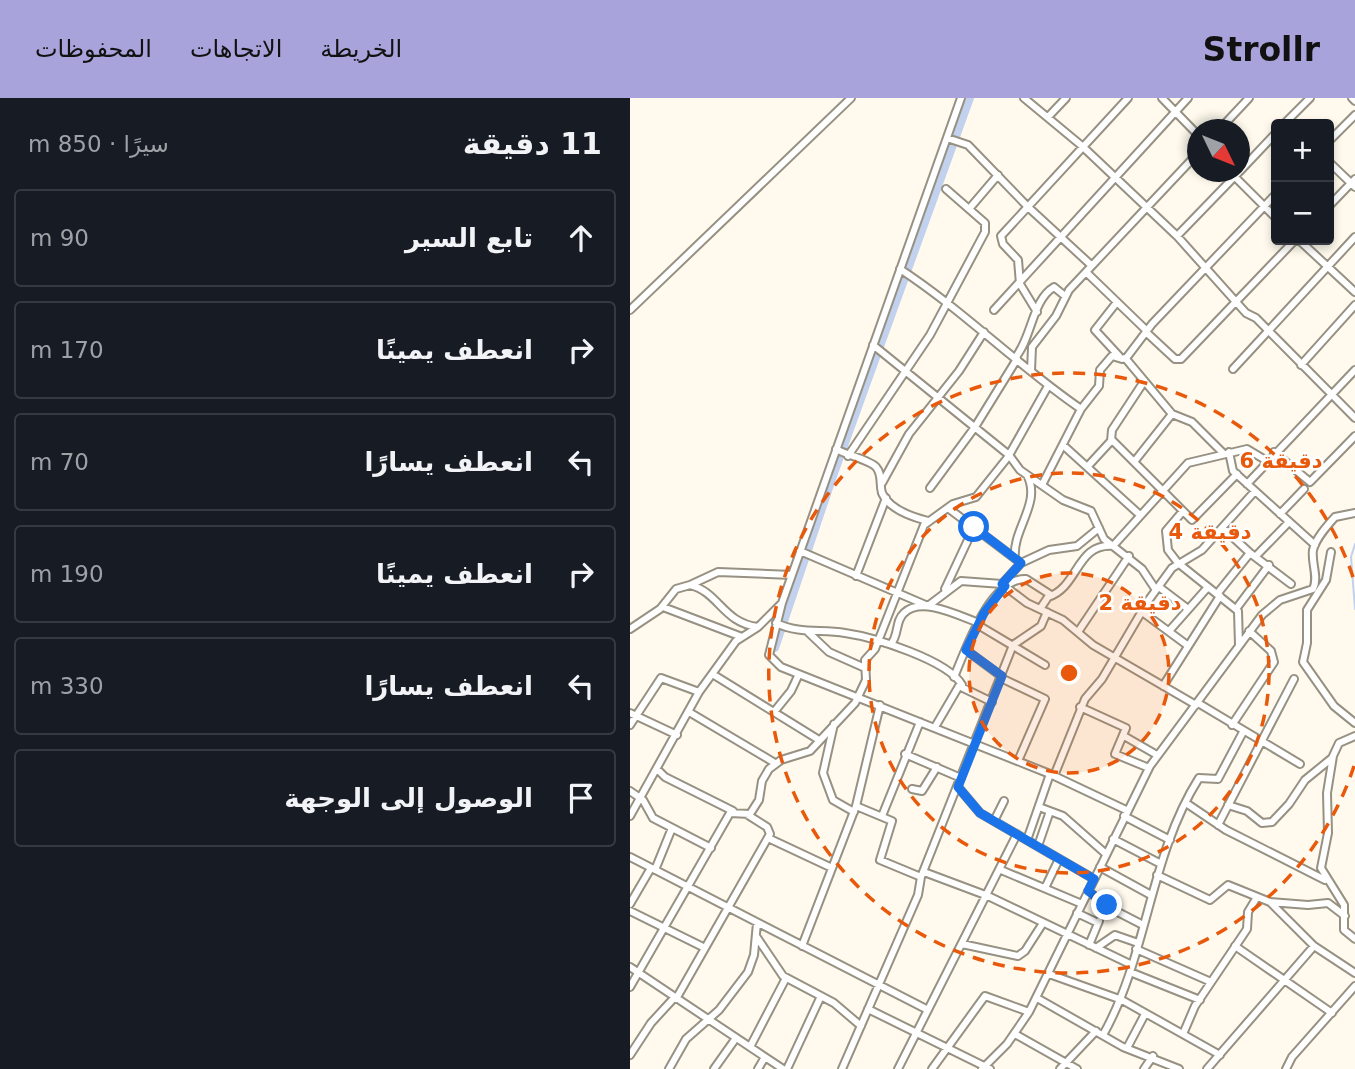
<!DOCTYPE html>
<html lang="ar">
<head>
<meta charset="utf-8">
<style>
  :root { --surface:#171b24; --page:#242831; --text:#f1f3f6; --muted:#9ea1a6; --line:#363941; --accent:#a9a3db }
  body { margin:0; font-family:"DejaVu Sans",Vazirmatn,sans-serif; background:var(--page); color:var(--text); direction:rtl }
  .controls { position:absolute; right:21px; top:21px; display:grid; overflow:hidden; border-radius:7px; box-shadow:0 4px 10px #0003 }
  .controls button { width:63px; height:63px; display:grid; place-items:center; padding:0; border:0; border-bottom:2px solid var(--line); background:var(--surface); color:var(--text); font:35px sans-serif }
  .compass { position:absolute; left:557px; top:21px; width:63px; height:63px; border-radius:50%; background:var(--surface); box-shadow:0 4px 10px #0003; rotate:133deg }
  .stop { position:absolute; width:21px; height:21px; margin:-16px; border:5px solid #1a73e8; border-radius:50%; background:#fff }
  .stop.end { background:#1a73e8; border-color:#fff; box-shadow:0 2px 7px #0008 }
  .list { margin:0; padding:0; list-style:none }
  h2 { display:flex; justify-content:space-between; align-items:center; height:91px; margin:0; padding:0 28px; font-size:30px }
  h2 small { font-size:23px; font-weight:400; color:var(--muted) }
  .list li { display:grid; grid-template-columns:46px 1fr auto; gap:21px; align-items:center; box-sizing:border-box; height:98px; margin:0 14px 14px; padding:0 14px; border:2px solid var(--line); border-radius:7px }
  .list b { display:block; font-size:26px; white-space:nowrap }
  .list em { font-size:23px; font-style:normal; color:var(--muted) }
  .icon { flex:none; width:38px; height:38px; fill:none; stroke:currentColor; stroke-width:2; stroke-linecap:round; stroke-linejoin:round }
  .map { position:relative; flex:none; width:725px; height:971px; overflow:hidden; direction:ltr }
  header { display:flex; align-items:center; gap:42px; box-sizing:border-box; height:98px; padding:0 35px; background:var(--accent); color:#111 }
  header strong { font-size:33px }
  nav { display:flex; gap:38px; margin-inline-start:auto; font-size:24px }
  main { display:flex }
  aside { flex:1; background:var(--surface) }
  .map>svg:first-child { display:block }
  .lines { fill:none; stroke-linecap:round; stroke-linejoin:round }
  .stream { stroke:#c1d1ee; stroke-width:2 }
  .river { stroke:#c1d1ee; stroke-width:8 }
  .minor-casing { stroke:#969182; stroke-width:10 }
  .minor { stroke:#fff; stroke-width:6 }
  .route { stroke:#1a73e8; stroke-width:9 }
  .ring { fill:none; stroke:#e8590c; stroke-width:3.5; stroke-dasharray:12 9 }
  .centre { fill:#e8590c; stroke:#fff; stroke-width:3.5 }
  .ring-label { font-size:21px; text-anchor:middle; font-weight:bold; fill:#e8590c; stroke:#fff; stroke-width:5; stroke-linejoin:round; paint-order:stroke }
</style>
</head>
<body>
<header>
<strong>Strollr</strong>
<nav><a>الخريطة</a><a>الاتجاهات</a><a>المحفوظات</a></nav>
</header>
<main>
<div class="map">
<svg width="725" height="971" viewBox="0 0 725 971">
  <rect width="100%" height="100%" fill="#fffaed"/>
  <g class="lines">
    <path class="stream" d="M725,446l-4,13 4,52"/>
    <path class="river" d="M145,550l57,-169 138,-381"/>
    <defs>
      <path id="minor" d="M331,0l-179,505 -13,52 12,12 269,107 76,36
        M394,0l58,48 95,90 69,77 10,5 99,100
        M532,0l36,37
        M722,0l3,3
        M418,19l18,-19
        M654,26l26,-26
        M589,32l30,-32
        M317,40l21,7 60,62 63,58
        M699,43l26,-26
        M699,64l26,25
        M610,73l36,-38
        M600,74l46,46
        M699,108l26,-27
        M339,111l29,-34
        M547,138l62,-64
        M669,142l56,52
        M270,171c64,42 118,97 181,140
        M456,174l61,59
        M487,204l-22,28 24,26
        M0,212l221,-212
        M364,212l194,-212
        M407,214l-17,-28 -2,-24 -15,-16 -2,-8 127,-138
        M517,235l28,26h6l114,-119
        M243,247l136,110 11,15 43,30 28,11 13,28 38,30 14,21
        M385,260c17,-20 17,-58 39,-71l11,9
        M496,261l46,55 -38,48
        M671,267l54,-60
        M603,271l122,-132
        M401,273l1,-24 24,-31 13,-26 129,-137
        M542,316l20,8 31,31
        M482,342l80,80 45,-46
        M434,348l76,69
        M206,351c10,6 34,11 40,18 7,8 3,16 6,26 7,16 30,24 46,28
        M599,354l4,19 82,74
        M644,354l36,30 45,-46
        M218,358l82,-121 55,-103v-9l-39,-34
        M458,368l23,-25 1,-11 31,-47
        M252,385l27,-49 50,-63 25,-39
        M413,385l38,-74 18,-23 1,-16 12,-14 10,3 5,-2 25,-33 124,-130
        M617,386l108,-114
        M300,390l45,-61 42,-68
        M318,410l73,55
        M553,413l-17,20 2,19 10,13 60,48 1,34
        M650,416l24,-25
        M170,453l128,55 33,-25 41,3 25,19 36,17 30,25 103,60
        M701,454l-5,28 -19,30v33l-4,19 31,44 21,17
        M620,455l41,31
        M626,458l33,-34
        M385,460c-3,-29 27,-55 12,-83
        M226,478l30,-78
        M372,486l19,-21 28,-13 28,-4 22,-18
        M60,487l28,-13 74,3
        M529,489l29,22
        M315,491l29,-62
        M587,496l33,-41 -27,-25
        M33,509l79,30
        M410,511l8,-12c31,-10 28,-54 65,-51l75,-83 59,-14 20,12
        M606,511l33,-44
        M511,513l46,34
        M146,525c23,11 45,6 69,10 28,4 103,27 117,52
        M348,527l67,40
        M0,531l30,-20 16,-20 14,-4c29,7 33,38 68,42
        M540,532l38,-43
        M178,534l21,20 36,16
        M448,534l51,-76
        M261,546c8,-9 4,-23 13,-31 18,-17 55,3 75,10
        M336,552l35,26
        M84,577l105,65
        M324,579c12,-28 36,-99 72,-98l25,16
        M371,580l44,21 -27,62
        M533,588l57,-90
        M568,605l102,61
        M450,609l46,21 -11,26 34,14
        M59,614l86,51
        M144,614l17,-21 8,-17
        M0,615l47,22
        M204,626l-11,49 10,27 21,12
        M0,627l31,-47 38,14
        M602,627l42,-63 -3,-11 -22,-20
        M305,629l24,-41 33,16
        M494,638l33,19
        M275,656l56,24
        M703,658l-6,37 1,40 -7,35 23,37v25l11,9
        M27,671l8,8 68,34
        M424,678l31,-77 17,-20 46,-78 24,-33 30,-18 53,-59
        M328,689l22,26 114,66
        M282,691l10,2 15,-24
        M0,693l13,9 10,18 58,30
        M556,705l40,27 99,50
        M598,707l19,6 15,12 10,-1 17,-18 16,-24 27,-22 7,-15 16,-7
        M226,708l36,15 -12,39 41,17 92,-232 28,-19 6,-14
        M409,709l24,9 43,38
        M0,718l69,-124 37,-51 22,-14 24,-24
        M252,718l38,-94
        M494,718l46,24
        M364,723l10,-20
        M588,727l76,-146
        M138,740l64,30
        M483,741l48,25
        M397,742l23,-66
        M408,748l12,-35
        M0,759l298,153
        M470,769l51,28
        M25,772l17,-42
        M371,772l81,34
        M294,774l64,24 144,69
        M527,777l53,25 18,-15 42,17 38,3 20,-2 17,13
        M415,790l14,-29
        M458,793l22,17 33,17
        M640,804l44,44 41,27
        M0,806l21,-36
        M0,813l75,37
        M447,815l17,8
        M126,838l27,40 51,27 27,23
        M332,846l56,12 7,-5 18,-28
        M459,847l10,-24
        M172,848l54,-140 24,-101
        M605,848l97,67
        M466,850l19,-13 23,8
        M506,851l75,33
        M0,869l153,102
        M500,874l70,28
        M419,876l73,26 98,55
        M0,889l100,-174 20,1 9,-14 3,-19 7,-12 12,-9 29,-9 45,-48 11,-23 -1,-20 10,-11 49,-124 29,-21 23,-7 32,-40 40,-71
        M407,900l86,49 56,22
        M46,901l94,-165 -3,-7 -19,-12
        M238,911l122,60
        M385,936l62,35
        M553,936l12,-28 52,-77 1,-17 9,-15
        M473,937c45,-80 46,-178 96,-257l19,1 25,-47
        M120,949l36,-69
        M497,950l18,-34
        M0,957l21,-32 23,-25
        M39,971l17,-30 33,-29 29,-38 6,-17 3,-32
        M84,971l22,-31
        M128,971l7,-12
        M157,971l34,-73
        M212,971l76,-174 3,-18
        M268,971l119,-235
        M302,971l53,-73 44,16
        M352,971l25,-25 22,-32 121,-246 112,-151 18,-15 33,-11c6,-12 -2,-26 0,-39 3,-12 14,-24 22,-33l20,-4
        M430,971l36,-38
        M514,971l9,-13
        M577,971l107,-123
        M656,971l6,-12 63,-71"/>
    </defs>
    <use href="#minor" class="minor-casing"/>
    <use href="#minor" class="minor"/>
  </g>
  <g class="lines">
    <path class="route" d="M344,429l47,36 -19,21 3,2 -21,27 -18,37 36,26 -44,111 22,26 114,66 -6,12 19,14"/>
  </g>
  <circle cx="439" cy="575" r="100" fill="#e8590c" fill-opacity=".12"/>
  <g class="ring">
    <circle cx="439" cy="575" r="100"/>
    <circle cx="439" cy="575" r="200"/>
    <path d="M724 668A300 300 0 1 1 724 482"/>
  </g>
  <circle cx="439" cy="575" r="10" class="centre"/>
  <g class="ring-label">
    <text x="651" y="370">6 دقيقة</text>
    <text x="580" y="441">4 دقيقة</text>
    <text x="510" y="512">2 دقيقة</text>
  </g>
</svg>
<div class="controls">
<button>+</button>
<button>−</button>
</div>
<svg class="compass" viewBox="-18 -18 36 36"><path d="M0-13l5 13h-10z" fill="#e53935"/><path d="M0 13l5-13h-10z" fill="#9ea1a6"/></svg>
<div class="stop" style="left:344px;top:429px"></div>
<div class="stop end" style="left:477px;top:807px"></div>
</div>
<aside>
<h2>11 دقيقة<small>سيرًا · 850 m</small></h2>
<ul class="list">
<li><svg class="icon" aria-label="ahead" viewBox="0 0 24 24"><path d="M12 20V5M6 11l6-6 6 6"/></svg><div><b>تابع السير</b></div><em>90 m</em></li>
<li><svg class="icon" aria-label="right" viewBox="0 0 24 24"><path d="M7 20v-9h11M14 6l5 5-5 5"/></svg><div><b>انعطف يمينًا</b></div><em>170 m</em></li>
<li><svg class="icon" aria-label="left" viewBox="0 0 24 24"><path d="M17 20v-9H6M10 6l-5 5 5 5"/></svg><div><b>انعطف يسارًا</b></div><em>70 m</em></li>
<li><svg class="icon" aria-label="right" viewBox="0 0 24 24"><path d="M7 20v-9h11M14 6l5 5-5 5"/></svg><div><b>انعطف يمينًا</b></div><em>190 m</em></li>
<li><svg class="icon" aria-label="left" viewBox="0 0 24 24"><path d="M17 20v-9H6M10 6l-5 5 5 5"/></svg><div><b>انعطف يسارًا</b></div><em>330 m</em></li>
<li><svg class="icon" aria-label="arrive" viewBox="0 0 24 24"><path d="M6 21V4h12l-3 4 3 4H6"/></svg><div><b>الوصول إلى الوجهة</b></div></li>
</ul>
</aside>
</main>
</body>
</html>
